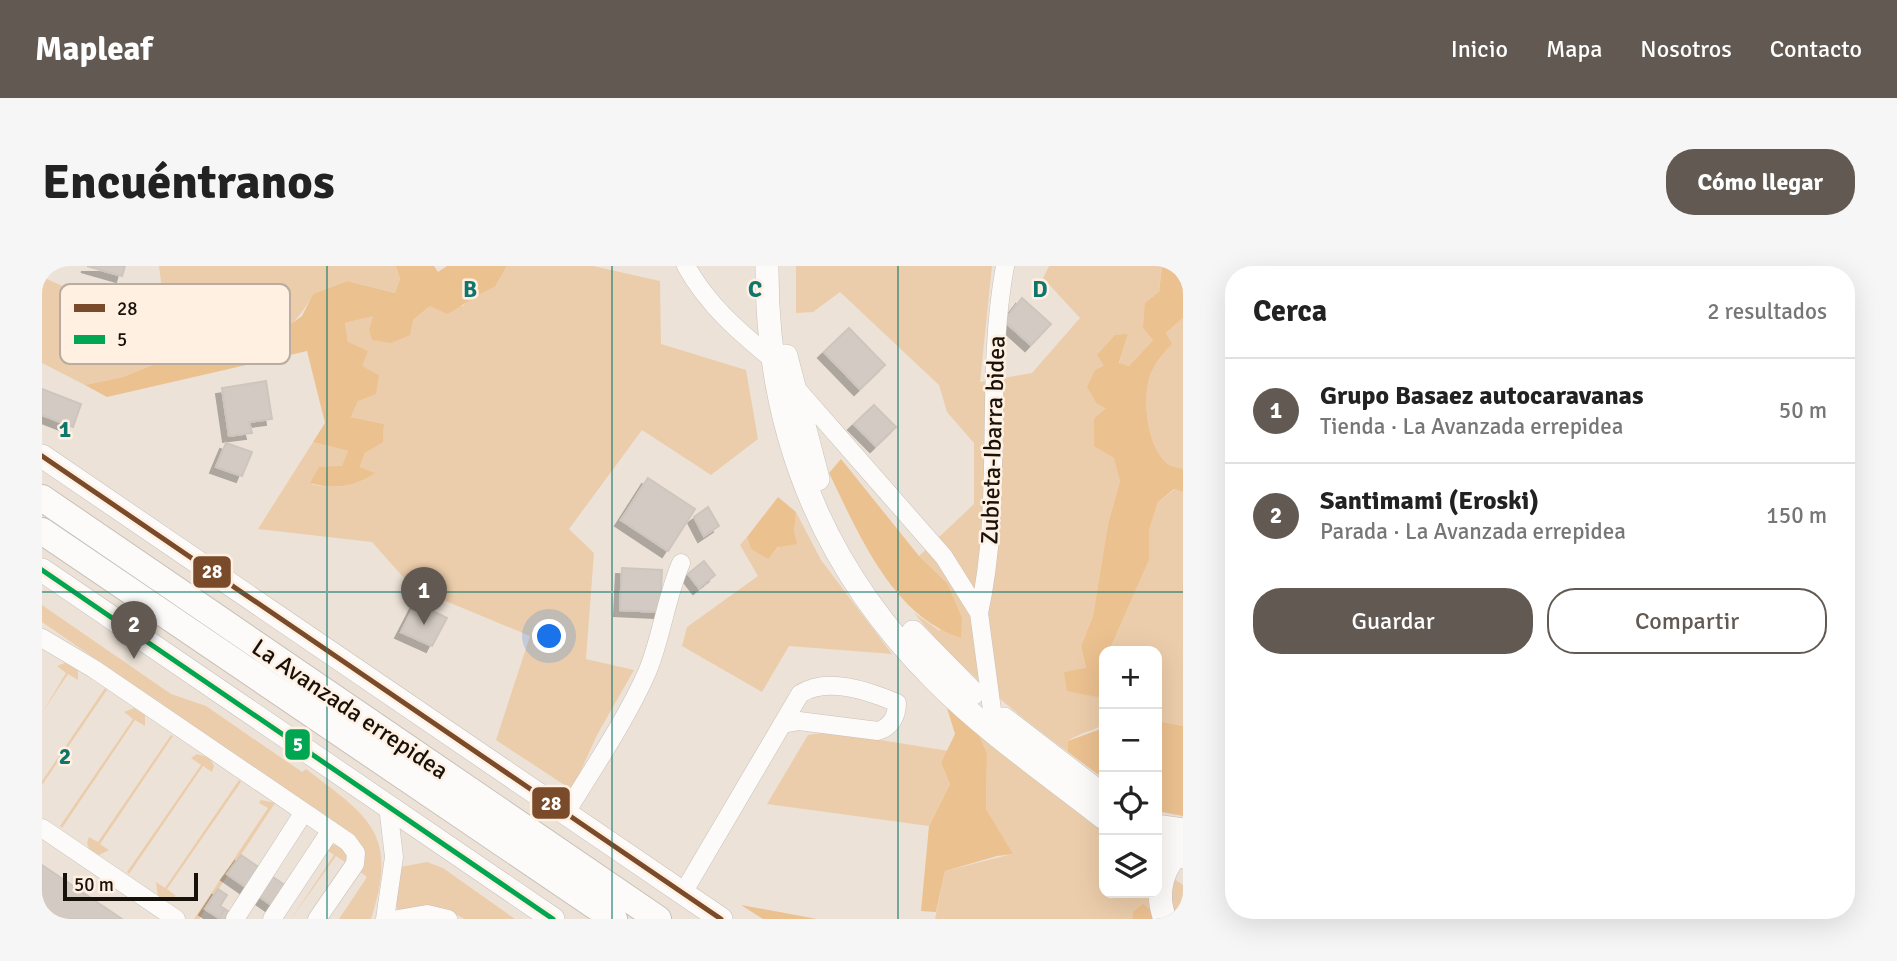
<!DOCTYPE html>
<html lang="es">
<head>
<meta charset="utf-8">
<style>
  :root { --surface:#fff; --page:#f6f6f6; --text:#222; --muted:#767676; --line:#e0e0e0; --accent:#625a52 }
  body { margin:0; font-family:Signika,sans-serif; background:var(--page); color:var(--text) }
  .controls { position:absolute; right:21px; bottom:21px; display:grid; overflow:hidden; border-radius:14px; box-shadow:0 7px 28px #0002 }
  .controls button { width:63px; height:63px; display:grid; place-items:center; padding:0; border:0; border-bottom:2px solid var(--line); background:var(--surface); color:var(--text); font:35px sans-serif }
  .scale { position:absolute; left:21px; bottom:18px; width:135px; box-sizing:border-box; padding-left:7px; border:4px solid #17110b; border-top:0; font-size:19px; line-height:24px; white-space:nowrap; color:#17110b; -webkit-text-stroke:5px #fff0e1; paint-order:stroke }
  .you { position:absolute; left:508px; top:371px; width:24px; height:24px; margin:-18px; border:5px solid #fff; border-radius:50%; background:#1a73e8; box-shadow:0 0 0 10px #1a73e833 }
  .badge { display:grid; place-items:center; width:46px; height:46px; border-radius:50%; background:var(--accent); color:#fff; font-size:23px; font-weight:700 }
  .pin { position:absolute; translate:-50% -58px; filter:drop-shadow(0 2px 4px #0008) }
  .pin::after { content:''; position:absolute; top:37px; width:24px; height:21px; background:inherit; clip-path:polygon(0 0,100% 0,50% 100%) }
  .list { margin:0; padding:0; list-style:none }
  h2 { display:flex; justify-content:space-between; align-items:center; height:91px; margin:0; padding:0 28px; font-size:30px }
  h2 small { font-size:23px; font-weight:400; color:var(--muted) }
  .list li { display:grid; grid-template-columns:46px 1fr auto; gap:21px; align-items:center; box-sizing:border-box; height:105px; padding:0 28px; border-top:2px solid var(--line) }
  .list b { display:block; font-size:26px; white-space:nowrap }
  .list p { margin:0; font-size:23px; white-space:nowrap; color:var(--muted) }
  .list em { font-size:23px; font-style:normal; color:var(--muted) }
  .actions { display:flex; gap:14px; padding:21px 28px }
  .actions a { flex:1; padding:16px 0; border:2px solid var(--accent); border-radius:28px; text-align:center; font-size:24px; color:var(--accent) }
  .actions .main { background:var(--accent); color:#fff }
  .icon { flex:none; width:38px; height:38px; fill:none; stroke:currentColor; stroke-width:2; stroke-linecap:round; stroke-linejoin:round }
  .map { position:relative; flex:none; width:1141px; height:653px; overflow:hidden; border-radius:28px }
  header { display:flex; align-items:center; gap:42px; box-sizing:border-box; height:98px; padding:0 35px; background:var(--accent); color:#fff }
  header strong { font-size:33px }
  nav { display:flex; gap:38px; margin-inline-start:auto; font-size:24px }
  .intro { display:flex; align-items:center; justify-content:space-between; box-sizing:border-box; height:168px; padding:0 42px }
  h1 { margin:0; font-size:49px }
  .button { padding:18px 32px; border-radius:28px; background:var(--accent); color:#fff; font-size:24px; font-weight:700 }
  main { display:flex; gap:42px; padding:0 42px }
  aside { flex:1; background:var(--surface); border-radius:28px; box-shadow:0 7px 28px #0002 }
  .map>svg:first-child { display:block }
  .green { fill:#eccdab }
  .forest { fill:#ecc190 }
  .building { fill:#d3cbc3; stroke:#cec6be; stroke-width:2; filter:url(#shadow) }
  .lines { fill:none; stroke-linecap:round; stroke-linejoin:round }
  .minor-casing { stroke:#c8c0b8; stroke-width:19 }
  .major-casing { stroke:#c8c0b8; stroke-width:24 }
  .highway-casing { stroke:#c8c0b8; stroke-width:28 }
  .minor { stroke:#fcfbf9; stroke-width:18 }
  .major { stroke:#fcfbf9; stroke-width:23 }
  .highway { stroke:#fcfbf9; stroke-width:26 }
  .bus-1-casing { stroke:#fff0e1; stroke-width:10 }
  .bus-2-casing { stroke:#fff0e1; stroke-width:10 }
  .bus-1 { stroke:#7a4b2a; stroke-width:5 }
  .bus-2 { stroke:#00a651; stroke-width:5 }
  .grid { fill:none; stroke:#0f766e; stroke-width:2; stroke-opacity:0.55 }
  .labels { text-anchor:middle; dominant-baseline:central; stroke-width:5; stroke-linejoin:round; paint-order:stroke }
  .street-label { font-size:24px; fill:#17110b; stroke:#fff0e1 }
  .key { fill:#fff0e1; stroke:#b9ada1; stroke-width:2 }
  .key-label { font-size:19px; fill:#17110b }
  .grid-label { font-size:23px; text-anchor:middle; font-weight:bold; fill:#0f766e; stroke:#fff0e1; stroke-width:5; stroke-linejoin:round; paint-order:stroke }
  .line-badge { stroke:#fff0e1; stroke-width:2.5 }
  .badge-label { font-size:19px; text-anchor:middle; font-weight:bold; fill:#fff }
</style>
</head>
<body>
<header>
<strong>Mapleaf</strong>
<nav><a>Inicio</a><a>Mapa</a><a>Nosotros</a><a>Contacto</a></nav>
</header>
<div class="intro"><h1>Encuéntranos</h1><a class="button">Cómo llegar</a></div>
<main>
<div class="map">
<svg width="1141" height="653" viewBox="0 0 1141 653">
  <defs>
    <filter id="shadow"><feDropShadow dx="-6" dy="6" stdDeviation="0" flood-color="#0004"/></filter>
  </defs>
  <rect width="100%" height="100%" fill="#ece2d7"/>
  <path class="green" d="M117,0h237l4,13 -5,14 -48,-12 -34,13c-13,27 -39,46 -60,69l-28,-10 -35,12 -33,-2 -34,14 -38,8 -43,-22v-86l85,37 37,-8z
    M465,0h86l67,15 1,63 85,26 12,69 -47,36 -69,-45 -73,99 25,24 -8,106 48,11 -37,65 -25,55 -76,-50 34,-104 -118,-49 -40,-45 -114,-13 55,-87 35,9 -6,16 -31,17c23,6 44,3 63,-11l-14,-6 5,-14 18,-12 1,-17 -33,-7 7,-16 4,-35 -14,-24 -3,-19 29,-8 39,5 17,-14h33l11,-12 21,-7z
    M754,0h196l-12,116 52,-9 48,-55 -37,-40 6,-12h113l-9,74 -24,26 -10,-2 9,-30 -23,32 2,42 13,73 -12,43 -15,92 -12,30 5,23 -22,3 32,25 8,-4c0,49 -3,27 -36,48v11c-57,-42 -109,-84 -154,-139l26,18 7,-48 -28,-27 55,-52v-61l-27,-31 -8,-27 -99,-93 -27,20 -17,1z
    M1141,52v151c-5,-2 -12,-2 -15,-5 -21,-16 -26,-65 -18,-88 5,-13 12,-22 21,-32l-5,-11z
    M1133,223l8,3v234l-26,-5v-70h-48l40,-91v-30l9,-28z
    M754,246l25,48 71,94 -103,-8 -27,46 -80,-46 5,-19 71,-51 -18,-31 7,-8 4,12 17,9 26,-26z
    M0,339l129,89 35,12 96,66 4,-3c63,48 93,64 65,150h-32l28,-42 -8,-6 1,-26 -3,-6 -315,-217z
    M25,396l11,7v11l-10,-6 -26,39 24,-40 -9,-7z
    M63,422l2,2 -65,95v-4z
    M92,442l11,7v11l-10,-6 -73,108 -2,-2 73,-107 -9,-7z
    M788,466l119,19 -8,12 9,21 -21,42 -162,-22 41,-69z
    M129,469l2,1 -73,108 9,6 -10,5 -9,-4 -3,-8 2,-6 9,5z
    M937,469l125,95v63h48l1,19h-20l-1,7h-197l10,-48 67,-17 -26,-45 1,-56z
    M155,488l13,4 4,8 -2,6 -9,-6 -74,108 -2,-2 74,-107 -10,-7z
    M197,514l2,2 -74,107 9,7 -9,4 -9,-3 -2,-15 9,6z
    M219,534l14,3 -76,116h-5l74,-111 -9,-5z
    M288,579h10l7,11 -2,6 -9,-6 -45,63 43,-64 -9,-6z
    M385,596l16,6 72,51h-51l-14,-8 -19,-5 -33,4 -2,-4 4,-39z
    M1131,612l10,7v34h-11l-2,-28z"/>
  <path class="forest" d="M354,0h38l4,6 9,-6h60l-12,21c-19,7 -30,18 -48,27l-17,-8 -17,14 -3,15 -19,8 -19,-3 -3,-10 4,-14 -28,7 3,19 20,9 -6,15 17,9 -3,19 -18,7 -7,16 33,7 -1,18 -18,11 -5,14 15,6c-20,14 -41,17 -65,10l9,-16 23,-1 6,-15 -35,-9 12,-19 -18,-72 -200,46 -22,-12 38,-8 34,-14 33,2 35,-12 28,10 7,-17 42,-30 11,-22 34,-13 48,12 5,-14z
    M1120,0h21v52l-17,15 6,11c-10,10 -17,19 -22,32 -8,23 -3,72 18,88 3,3 10,3 15,5v23l-9,-3 -16,13 -9,28v30l-40,91h-5v42l-7,4 -30,-6 -3,-19 22,-4 -5,-22 12,-30 15,-92 12,-43 -6,-23 -20,-12v-27l12,-11 -9,-4 -10,-17 8,-17 9,-4 -7,-11 18,-20 13,-1 -9,29 10,3 24,-26 -10,-12 2,-25 14,-11z
    M799,193l78,97 28,27 15,35 -1,20c-69,-22 -102,-104 -132,-165z
    M736,231l18,15 -2,20 3,12 -19,3 -10,12 -17,-10 -4,-12z
    M905,442l32,27 8,18 -1,56 27,45 -16,2 -52,15 -9,41 -15,-1 8,-85 21,-42 -9,-21 14,-29z
    M1115,455l26,5v90l-26,-5z
    M1062,457v56l-36,-27v-11l30,-11z
    M1101,638l10,8 2,7h-23l1,-7z
    M699,639l76,14h-54z"/>
  <path class="building" d="M45,0h38l-3,10z
    M980,32l29,26 -20,21 -27,-24z
    M807,62l36,37 -25,24 -36,-37z
    M224,115l6,38 -23,3 3,11 -23,3 -7,-48z
    M0,123l39,15 -8,23 -31,-12z
    M832,139l22,22 -20,19 -22,-22z
    M184,177l26,9 -10,24 -26,-9z
    M606,212l47,31 -27,42 -47,-31z
    M666,241l11,19 -15,10 -10,-19z
    M662,295l11,14 -16,13 -11,-14z
    M580,302l40,2 -2,42 -40,-2z
    M374,337l31,15 -15,28 -31,-14z
    M199,589l45,31 -13,20 -46,-32z
    M0,599l80,54h-80z
    M176,623l9,6 -7,11 5,3 -6,9 -14,-9z
    M183,643l14,10h-18l-2,-1z"/>
  <g class="lines">
    <defs>
      <path id="minor" d="M644,0c22,39 51,64 85,92
        M754,122l148,169 35,56 13,97
        M937,347c25,-113 5,-233 26,-347
        M0,372l52,31 254,173 8,11 -1,11 -38,55
        M523,548c26,-42 64,-99 83,-144 14,-35 18,-72 33,-107
        M0,562l134,91
        M641,627l117,-199c27,-18 69,-3 97,9 0,13 -6,24 -19,28l-79,-10 -16,3
        M193,653l69,-107
        M230,653l59,-89
        M343,653l9,-62 -6,-51
        M356,653l29,-5 21,5"/>
      <path id="major" d="M725,0c-1,161 54,301 169,415 51,51 112,93 168,137
        M744,90l32,123
        M0,190l679,463
        M0,304l511,349
        M871,366l60,61
        M962,453l100,77
        M1115,560l26,4
        M1115,571l26,20
        M1123,653c-10,-25 -3,-53 18,-70"/>
      <path id="highway" d="M0,232l616,421
        M0,265l572,388"/>
    </defs>
    <use href="#minor" class="minor-casing"/>
    <use href="#major" class="major-casing"/>
    <use href="#highway" class="highway-casing"/>
    <use href="#minor" class="minor"/>
    <use href="#major" class="major"/>
    <use href="#highway" class="highway"/>
    <defs>
      <path id="bus-1" d="M0,190l679,463"/>
      <path id="bus-2" d="M0,304l511,349"/>
    </defs>
    <use href="#bus-1" class="bus-1-casing"/>
    <use href="#bus-2" class="bus-2-casing"/>
    <use href="#bus-1" class="bus-1"/>
    <use href="#bus-2" class="bus-2"/>
  </g>
  <path class="grid" d="M285,0v653M570,0v653M856,0v653M0,326h1141"/>
  <g class="labels">
    <g class="street-label">
      <text transform="translate(951 174) rotate(-88)">Zubieta-Ibarra bidea</text>
      <text transform="translate(308 443) rotate(34)">La Avanzada errepidea</text>
    </g>
  </g>
  <rect x="18" y="18" width="230" height="80" rx="10" class="key"/>
  <rect x="32" y="38" width="31" height="8" fill="#7a4b2a"/>
  <rect x="32" y="69" width="31" height="9" fill="#00a651"/>
  <g class="key-label">
    <text x="75" y="49">28</text>
    <text x="75" y="80">5</text>
  </g>
  <g class="grid-label">
    <text x="428" y="31">B</text>
    <text x="713" y="31">C</text>
    <text x="998" y="31">D</text>
    <text x="23" y="171">1</text>
    <text x="23" y="498">2</text>
  </g>
  <g class="line-badge">
    <rect x="150" y="289" width="40" height="34" rx="7" fill="#7a4b2a"/>
    <rect x="242" y="462" width="27" height="33" rx="7" fill="#00a651"/>
    <rect x="489" y="520" width="40" height="34" rx="7" fill="#7a4b2a"/>
  </g>
  <g class="badge-label">
    <text x="170" y="312">28</text>
    <text x="256" y="485">5</text>
    <text x="509" y="544">28</text>
  </g>
</svg>
<div class="controls">
<button>+</button>
<button>−</button>
<button><svg class="icon" aria-label="locate" viewBox="0 0 24 24"><circle cx="12" cy="12" r="6"/><path d="M12 2v4M12 18v4M2 12h4M18 12h4"/></svg></button>
<button><svg class="icon" aria-label="layers" viewBox="0 0 24 24"><path d="M12 4l9 5-9 5-9-5zM3 14l9 5 9-5"/></svg></button>
</div>
<div class="scale">50 m</div>
<div class="you"></div>
<div class="pin badge" style="left:382px;top:359px">1</div>
<div class="pin badge" style="left:92px;top:393px">2</div>
</div>
<aside>
<h2>Cerca<small>2 resultados</small></h2>
<ul class="list">
<li><span class="badge">1</span><div><b>Grupo Basaez autocaravanas</b><p>Tienda · La Avanzada errepidea</p></div><em>50 m</em></li>
<li><span class="badge">2</span><div><b>Santimami (Eroski)</b><p>Parada · La Avanzada errepidea</p></div><em>150 m</em></li>
</ul>
<div class="actions"><a class="main">Guardar</a><a>Compartir</a></div>
</aside>
</main>
</body>
</html>
